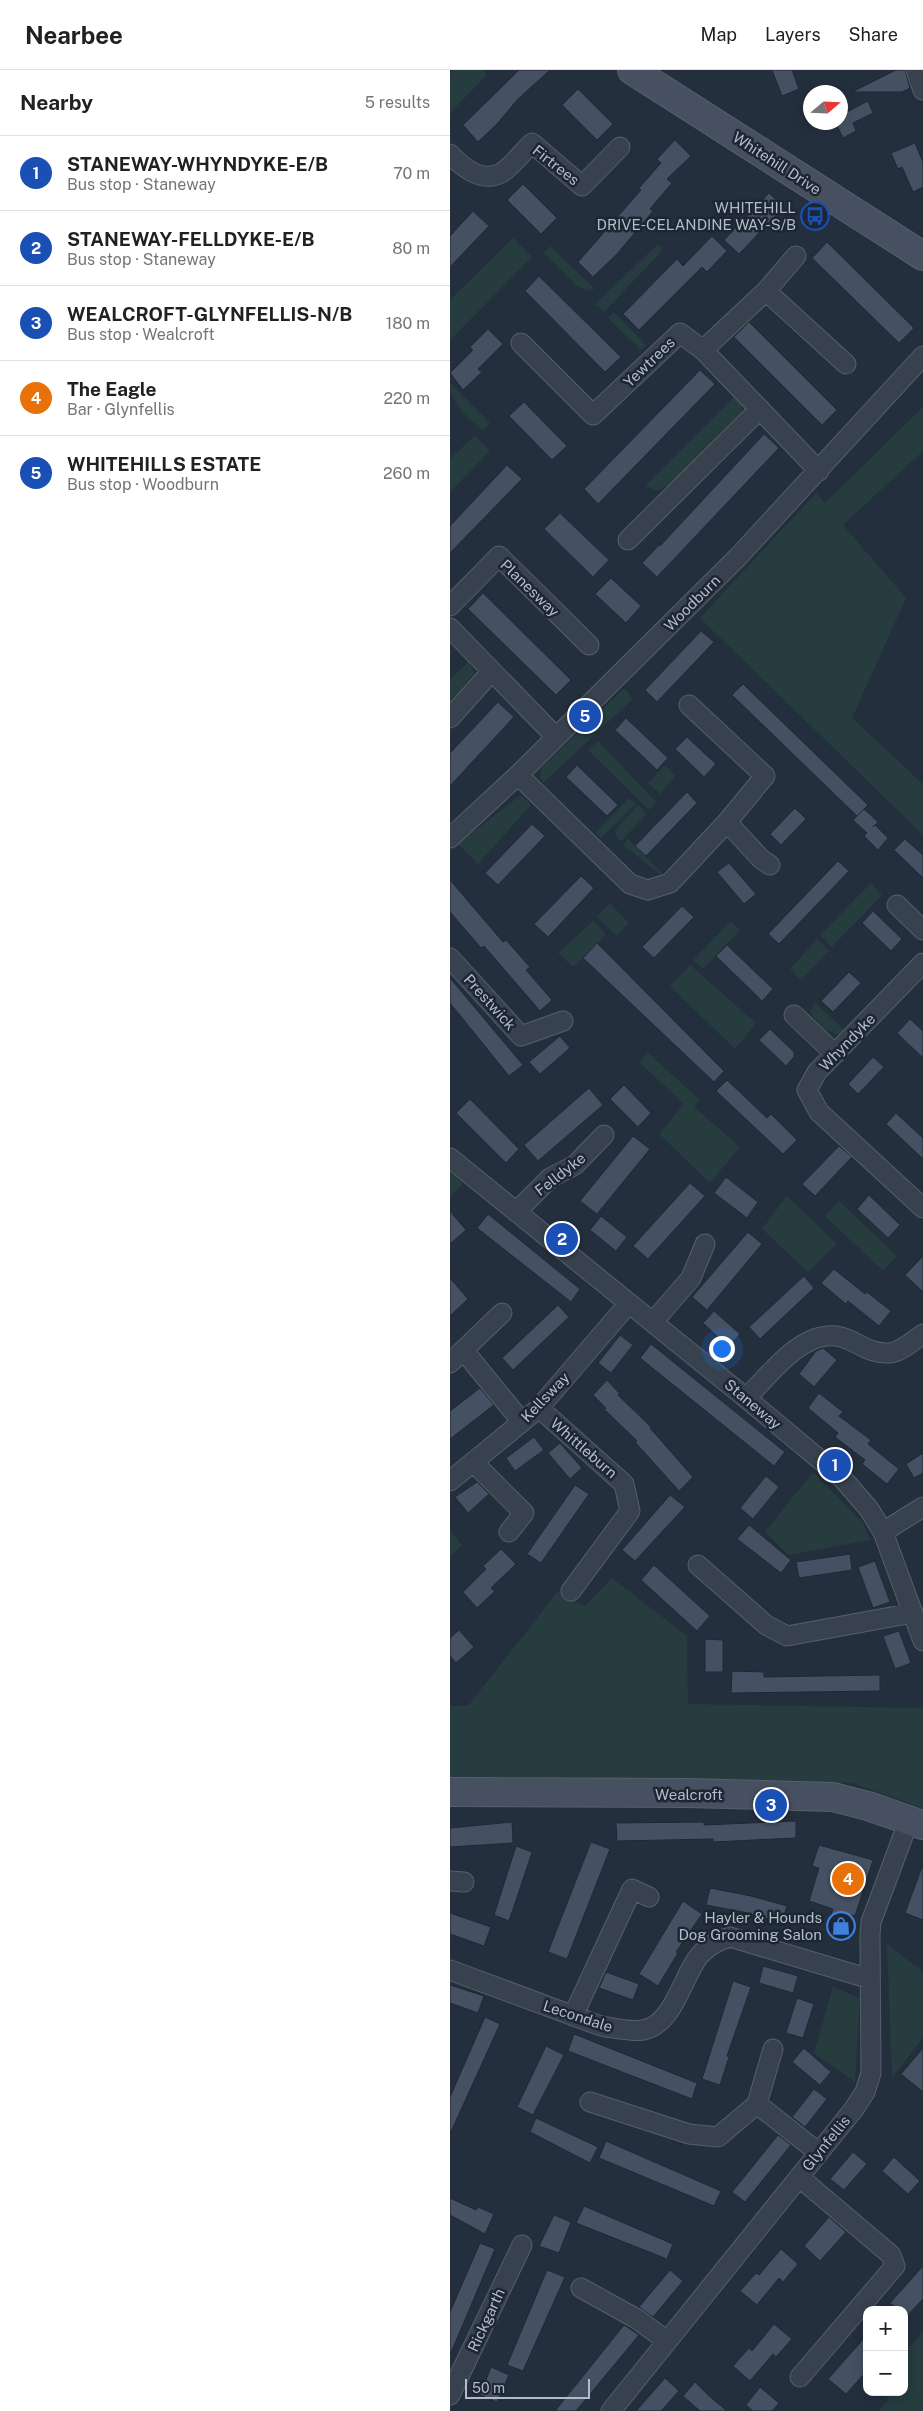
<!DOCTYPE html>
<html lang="en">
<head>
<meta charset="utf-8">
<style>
  :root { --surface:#fff; --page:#f6f6f6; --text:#202124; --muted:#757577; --line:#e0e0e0; --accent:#2563eb }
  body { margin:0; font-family:"Public Sans",sans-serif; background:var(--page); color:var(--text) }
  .controls { position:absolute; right:15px; bottom:15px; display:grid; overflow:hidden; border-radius:10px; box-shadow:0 2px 12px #0003 }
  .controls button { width:45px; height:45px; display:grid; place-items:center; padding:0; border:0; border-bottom:1px solid var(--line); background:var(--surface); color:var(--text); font:25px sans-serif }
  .compass { position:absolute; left:353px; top:15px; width:45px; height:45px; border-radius:50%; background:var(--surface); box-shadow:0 2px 12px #0003; rotate:71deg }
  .scale { position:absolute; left:15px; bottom:12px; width:125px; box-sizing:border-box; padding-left:5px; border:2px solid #b4bcc9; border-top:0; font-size:14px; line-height:18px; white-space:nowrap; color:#b4bcc9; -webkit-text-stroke:4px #1d2633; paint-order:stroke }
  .you { position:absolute; left:271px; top:1278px; width:18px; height:18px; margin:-12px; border:4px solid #fff; border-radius:50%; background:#1a73e8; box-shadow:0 0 0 8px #1a73e833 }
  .badge { display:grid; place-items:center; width:32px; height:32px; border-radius:50%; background:var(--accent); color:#fff; font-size:16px; font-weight:700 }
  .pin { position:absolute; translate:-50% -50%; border:2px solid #fff; box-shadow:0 1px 5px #0006 }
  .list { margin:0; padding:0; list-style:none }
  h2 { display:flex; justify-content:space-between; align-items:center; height:65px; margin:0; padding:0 20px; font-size:21px }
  h2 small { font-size:16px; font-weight:400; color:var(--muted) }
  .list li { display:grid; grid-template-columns:32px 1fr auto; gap:15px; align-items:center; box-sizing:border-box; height:75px; padding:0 20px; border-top:1px solid var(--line) }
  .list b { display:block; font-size:19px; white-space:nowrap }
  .list p { margin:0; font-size:16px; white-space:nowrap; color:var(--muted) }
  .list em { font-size:16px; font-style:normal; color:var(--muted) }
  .map { position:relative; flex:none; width:473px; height:2341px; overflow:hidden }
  header { display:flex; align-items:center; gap:30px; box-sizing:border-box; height:70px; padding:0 25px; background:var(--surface); border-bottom:1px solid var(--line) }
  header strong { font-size:24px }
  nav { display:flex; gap:28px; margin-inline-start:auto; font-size:18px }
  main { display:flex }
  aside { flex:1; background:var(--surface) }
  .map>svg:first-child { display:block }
  .green { fill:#263c3f }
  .building { fill:#455162; stroke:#1f2835 }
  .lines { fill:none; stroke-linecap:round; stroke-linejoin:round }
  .street-casing { stroke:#565f6c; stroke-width:21 }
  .secondary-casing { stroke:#565f6c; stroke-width:30 }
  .street { stroke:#38414e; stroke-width:19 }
  .secondary { stroke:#465061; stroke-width:28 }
  .labels { text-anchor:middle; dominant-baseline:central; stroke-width:5; stroke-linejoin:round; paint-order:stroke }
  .street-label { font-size:15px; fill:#b4bcc9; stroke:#1d2633 }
  .poi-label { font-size:15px; fill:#b4bcc9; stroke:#1d2633; text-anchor:end }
</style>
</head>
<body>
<header>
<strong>Nearbee</strong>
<nav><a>Map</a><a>Layers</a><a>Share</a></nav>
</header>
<main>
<aside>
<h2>Nearby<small>5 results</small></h2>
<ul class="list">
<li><span class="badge" style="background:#1a4fb4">1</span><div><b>STANEWAY-WHYNDYKE-E/B</b><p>Bus stop · Staneway</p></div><em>70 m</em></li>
<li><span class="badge" style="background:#1a4fb4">2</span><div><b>STANEWAY-FELLDYKE-E/B</b><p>Bus stop · Staneway</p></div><em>80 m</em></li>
<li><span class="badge" style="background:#1a4fb4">3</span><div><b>WEALCROFT-GLYNFELLIS-N/B</b><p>Bus stop · Wealcroft</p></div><em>180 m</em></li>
<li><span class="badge" style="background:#e8710a">4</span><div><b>The Eagle</b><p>Bar · Glynfellis</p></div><em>220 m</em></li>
<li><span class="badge" style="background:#1a4fb4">5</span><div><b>WHITEHILLS ESTATE</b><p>Bus stop · Woodburn</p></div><em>260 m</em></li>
</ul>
</aside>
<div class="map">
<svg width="473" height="2341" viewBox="0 0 473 2341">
  <rect width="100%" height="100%" fill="#242f3e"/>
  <path class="green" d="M3,0h31l3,5 -37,38v-39z
    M63,168l19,19 -82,83v-40z
    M208,174l5,6 -59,62 -9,-8z
    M100,176l45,43 -9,2 -10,-6 -32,-32z
    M164,242l32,33 -5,5 -33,-32z
    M0,313l40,40 -7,8c-14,-12 -33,-28 -33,-48z
    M286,325l6,8 -1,10 -69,70 -14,8 -13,-5z
    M473,337v44l-80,74 63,73 -54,120 71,66v51l-223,-217 116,-125 9,10z
    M25,365l15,16 -40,41v-33z
    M19,591l5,13 -24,28v-22z
    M174,618l9,11 -90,84 -3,-6 1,-9z
    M148,671l58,61 -7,8 -61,-60z
    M215,695l10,11 -15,18 -12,-11z
    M71,725l10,10 -53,59 -20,-20z
    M179,728l7,6 -35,34 -6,-5z
    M188,735l9,9 -25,26h-3l-5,-9z
    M178,769l34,34 -2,1 -37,-29z
    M421,813l11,12 -50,52 -12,-12z
    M160,833l19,20 -12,13 -20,-19z
    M143,851l13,13 -33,33 -15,-14z
    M281,851l9,9 -37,39 -10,-9z
    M367,869l12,12 -28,29 -11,-11z
    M240,895l66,58 -21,26 -65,-63z
    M365,932l33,32c-17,3 -29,-8 -38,-22z
    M198,983l52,47 -6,7 46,40 -30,36 -51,-49 25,-30 -45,-42z
    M0,1102l13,11 -13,15z
    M337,1126l50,48 -29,28 -46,-43z
    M389,1131l58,55 -14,15 -58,-55z
    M363,1402l50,51 7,17 -81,15 -24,-23z
    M0,1460l12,15 -12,11z
    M162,1508l75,58 1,68 235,4v100l-71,-25 -402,-3v-74h18l90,-115 27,15z
    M437,1874l36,28v65l-31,41z
    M383,1917l27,11 -5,84 -41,-29z
    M473,2262v79h-44l9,-11 -4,-8h20v-39z"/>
  <path class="building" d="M69,0h31l-32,29 -21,25 -19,18 -15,-17z
    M322,0h20l7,19 -17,7z
    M446,0h9l5,18 -8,4h-50z
    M128,19l35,35 -16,16 -35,-35z
    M390,29l7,13 21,-11 5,12 -20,10 3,8 -13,7 -8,-16h5z
    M225,70l16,16 -24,23 5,4 -22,26 3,2 -36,43 -24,23 -15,-15 63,-72 -2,-2 22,-25 -4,-4z
    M465,73l8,19v25l-10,5 -11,-25 -4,2 -7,-16z
    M73,114l34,34 -16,16 -34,-34z
    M319,123l15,14 -45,47 -15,-14z
    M23,141l16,15 -39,41v-31z
    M262,166l15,15 -20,21 -5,-5 -63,63 -16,-16 54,-55 6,7z
    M377,172l87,86 -15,15 -87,-85z
    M89,206l82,81 -16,15 -80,-81z
    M299,252l88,88 -15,15 -88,-88z
    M38,259l15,15 -25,25 4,3 -19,18 -13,-17 23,-23 -3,-3z
    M250,300l15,14 -117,120 -14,-15z
    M74,332l43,44 -15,14 -43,-44z
    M314,364l15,14 -122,129 -15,-14 17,-18 1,1z
    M57,395l15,14 -72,74v-27z
    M110,443l49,47 -16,17 -49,-48z
    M161,508l30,28 -15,17 -31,-29z
    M33,523l88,87 -15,15 -88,-86z
    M251,561l13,11 -57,60 -12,-12z
    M293,614l125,121 -11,11 -125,-121z
    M48,632l16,15 -64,69v-33z
    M176,648l42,40 -11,12 -42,-40z
    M237,667l29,27 -12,13 -29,-28z
    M127,695l41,40 -11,11 -41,-39z
    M237,722l10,11 -51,53 -11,-10z
    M345,738l11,11 -25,26 -11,-11z
    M414,739l14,13 -5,5 2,-2 13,13 -10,12 -14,-14 3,-3 -14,-13z
    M82,754l13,12 -47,49 -13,-12z
    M455,769l18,16v23l-29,-28z
    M388,791l11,10 -70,73 -11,-10z
    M279,793l27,31 -12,10 -27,-32z
    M131,806l13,12 -46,49 -14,-13z
    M0,810l53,62 3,-2 24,27 -4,3 26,30 -12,11 -56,-65 -3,2 -31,-36z
    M232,836l12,11 -40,41 -12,-11z
    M423,841l29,28 -11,12 -29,-28z
    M147,873l127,128 -10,11 -131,-124z
    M277,875l46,44 -11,12 -46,-45z
    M399,902l12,11 -28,29 -12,-11z
    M0,908l73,87 -14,11 -59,-73z
    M460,949l13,12v27l-26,-25z
    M320,959l24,23v5l-8,9 -27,-26z
    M110,966l10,12 -30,26 -11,-12z
    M423,987l11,10 -26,27 -10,-10z
    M277,1010l40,38 4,-4 26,26 -14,14 -67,-63z
    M174,1015l27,28 -13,14 -28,-28z
    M139,1018l14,17 -65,56 -14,-16z
    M20,1029l49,50 -13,14 -50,-50z
    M446,1043l27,25v21l-37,-35z
    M183,1066l17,13 -53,65 -17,-13z
    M389,1076l13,11 -37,39 -13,-12z
    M276,1107l32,25 -11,16 -33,-25z
    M240,1113l15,13 -57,63 -15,-13z
    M419,1125l31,30 -12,13 -31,-29z
    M0,1141l16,19 -16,14z
    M38,1144l92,75 -9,13 -94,-74z
    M151,1146l26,21 -11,14 -26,-21z
    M298,1162l14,12 -55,66 -15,-13z
    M473,1186v36l-18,-17z
    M384,1199l31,25 2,-2 24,19 -12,15 -31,-25 -2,3 -25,-21z
    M354,1206l10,12 -54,51 -11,-12z
    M0,1208l18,21 -18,17z
    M108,1235l11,12 -56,53 -11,-12z
    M264,1241l26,23 -11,13 -26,-24z
    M170,1265l13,10 -22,28 -13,-10z
    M201,1274l134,108 -11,14 -134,-108z
    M373,1278l14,12 -23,27 -15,-13 17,-23z
    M157,1310l13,14 -2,1 33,32 -1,1 43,49 -14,14 -44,-49 2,-1 -33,-32 2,-1 -13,-13z
    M30,1318l14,17 -44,34v-28z
    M369,1323l24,19 -4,4 32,24 -3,4 31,25 -12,15 -25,-20 3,-4 -30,-23 3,-4 -30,-25z
    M84,1367l10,13 -29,21 -9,-13z
    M110,1373l22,25 -12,11 -22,-26z
    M473,1383v20l-9,5 -8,-14z
    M316,1406l13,11 -26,32 -13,-11z
    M27,1412l12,12 -21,19 -13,-16z
    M125,1415l14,9 -48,69 -14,-9z
    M220,1425l15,12 -50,54 -13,-11z
    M299,1455l42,35 -10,13 -44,-34z
    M51,1479l15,15 -25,24 4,3 -18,17 -14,-16 23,-23 -3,-3z
    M400,1484l2,16 -53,8 -3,-16z
    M425,1491l15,41 -17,6 -15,-41z
    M204,1495l56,51 -13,15 -56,-51z
    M9,1560l15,17 -18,16 -6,-7v-18z
    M449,1561l12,32 -16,6 -12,-33z
    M255,1569l18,1v32h-18z
    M282,1601l32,1v5l116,-2v16l-149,2z
    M346,1751v17l-83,4v-3l-96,2 -1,-18 88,-1v3z
    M62,1752l1,21 -63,4v-19z
    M141,1772l19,7 -43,110 -19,-7z
    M369,1775l54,15 -18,56 -4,-1 -5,19 -19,-6 6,-19 -24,-8 10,-33 -7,-2z
    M66,1776l16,6 -23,69 -15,-6z
    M472,1797l1,1v52l-18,-7z
    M260,1818l41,8 36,10 -5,17 -39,-11 -37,-7z
    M233,1831l19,13 -26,38 2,1 -20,33 -19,-12z
    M0,1843l41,14 -7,19 -34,-12z
    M313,1896l35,10 -5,17 -34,-10z
    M156,1902l33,12 -6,16 -34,-12z
    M283,1911l18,6 -24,69 2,1 -9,28 -18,-6z
    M0,1915l34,11 -6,17 -28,-10z
    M347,1928l17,6 -11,34 -17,-5z
    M35,1947l15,7 -50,110v-37z
    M124,1964l123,49 -5,16 -124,-48z
    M96,1976l18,9 -31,60 -16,-8z
    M354,1978l27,24 -11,13 -28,-23z
    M473,1978v44l-22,-18z
    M364,2019l13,10 -22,28 -13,-10z
    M86,2048l62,29 -8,16 -60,-31z
    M328,2065l13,10 -46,57 -13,-10z
    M156,2071l115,50 -7,15 -115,-48z
    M403,2082l14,12 -23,26 -14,-11z
    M444,2087l26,24 -12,13 -26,-23z
    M0,2128l26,12 2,-3 16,7 -9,20 -35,-19z
    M134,2136l89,38 -6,15 -91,-36z
    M104,2145l17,7 -12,31 -20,-7z
    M379,2147l17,15 -26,29 -16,-15z
    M30,2173l15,6 -45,106v-43z
    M331,2179l17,15 -15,18 -4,-4 -22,27 -17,-14 16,-18 3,2z
    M473,2196v33l-17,18 -2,-7h-6l-8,-7z
    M97,2200l18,7 -42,94 -16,-6z
    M220,2200l13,11 -30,36 -14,-10z
    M324,2254l18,15 -16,18 -3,-3 -23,27 -17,-15 16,-18 3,3z
    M174,2255l15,10 -63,76h-21z
    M417,2265v36l-21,23 -18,-15z
    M41,2297l18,8 -12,27 -17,-7z
    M215,2308l14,13 -18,20h-25z
    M245,2312l13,13 19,16h-27l-17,-15z
    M310,2317l19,16 -7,8h-19l-7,-6z"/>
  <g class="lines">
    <defs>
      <path id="street" d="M466,0l7,20
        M0,84c12,13 32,29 51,19 11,-6 22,-22 31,-30l50,43 38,-39
        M316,221l80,73
        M71,273l72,72 87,-82 23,17 116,121
        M253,280l63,-59 30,-35
        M178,470l132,-131
        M0,536l49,-50 90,89
        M0,558l106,109
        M0,648l42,-47
        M68,705l112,109 18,6 22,-7 57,-61 38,-46 -76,-71
        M277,752l34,37 9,6
        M0,768l68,-63 220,-218 185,-201
        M447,835l26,25
        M0,888l71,78 42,-15
        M473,893l-106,109 -10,18 12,22 104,96
        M344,945l41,39
        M0,1088l296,240 97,81 26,30 14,23 40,109
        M66,1142l34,-34 25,-13 29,-30
        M203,1252l38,-44 14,-34
        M14,1281l58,71
        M0,1293l52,-50
        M296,1328c21,-20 43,-51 71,-60 33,-10 43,17 73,15 11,-1 24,-13 33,-19
        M89,1338l85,76 6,27 -59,80
        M23,1392l51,51 -15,19
        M0,1411l89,-73 90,-105
        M433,1462l40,-25
        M248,1495l68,60 21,11 126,-23
        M0,1811l14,1
        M0,1900l151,56c14,2 28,6 42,4 31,-5 40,-56 57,-75 9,-10 18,-14 30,-18l140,42
        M123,1946l59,-127 17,8
        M140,2032l99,32 29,3 39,-33 16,-55
        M307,2034l62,49
        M349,2107l92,78 4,11 -95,111
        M131,2218l56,31 30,22
        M0,2325l72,-150
        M161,2341l243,-302 11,-17 6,-19 -1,-139 1,-12 38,-102"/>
      <path id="secondary" d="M182,0l291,186
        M0,1722l238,1 145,4 35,9 55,19"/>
    </defs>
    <use href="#street" class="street-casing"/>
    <use href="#secondary" class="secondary-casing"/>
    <use href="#street" class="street"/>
    <use href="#secondary" class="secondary"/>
  </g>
  <defs>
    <symbol id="bus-ring" viewBox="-11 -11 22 22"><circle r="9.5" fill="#1d2633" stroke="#1a4fb4" stroke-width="1.5"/><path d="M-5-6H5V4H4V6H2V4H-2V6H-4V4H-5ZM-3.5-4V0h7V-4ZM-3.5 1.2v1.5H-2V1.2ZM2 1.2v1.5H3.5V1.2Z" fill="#1a4fb4"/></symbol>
    <symbol id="shop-ring" viewBox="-11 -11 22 22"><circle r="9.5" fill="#1d2633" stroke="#3f7fe0" stroke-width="1.5"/><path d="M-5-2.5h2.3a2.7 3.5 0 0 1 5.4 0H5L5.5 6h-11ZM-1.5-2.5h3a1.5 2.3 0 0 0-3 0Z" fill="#3f7fe0"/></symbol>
  </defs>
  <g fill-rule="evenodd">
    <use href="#bus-ring" x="349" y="130" width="32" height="32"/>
    <use href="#shop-ring" x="375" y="1840" width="32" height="32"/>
  </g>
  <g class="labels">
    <g class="street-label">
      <text transform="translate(327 93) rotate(33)">Whitehill Drive</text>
      <text transform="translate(106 95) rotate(38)">Firtrees</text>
      <text transform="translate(199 292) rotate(-44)">Yewtrees</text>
      <text transform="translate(80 518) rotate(44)">Planesway</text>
      <text transform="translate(242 533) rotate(-45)">Woodburn</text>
      <text transform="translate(40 932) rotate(48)">Prestwick</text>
      <text transform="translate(397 972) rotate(-46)">Whyndyke</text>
      <text transform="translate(110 1104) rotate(-38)">Felldyke</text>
      <text transform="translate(95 1327) rotate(-46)">Kellsway</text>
      <text transform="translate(303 1334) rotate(40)">Staneway</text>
      <text transform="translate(134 1378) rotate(41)">Whittleburn</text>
      <text x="239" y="1724">Wealcroft</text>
      <text transform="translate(128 1946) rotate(18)">Lecondale</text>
      <text transform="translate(376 2073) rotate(-51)">Glynfellis</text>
      <text transform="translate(36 2250) rotate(-65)">Rickgarth</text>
    </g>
    <g class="poi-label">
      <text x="346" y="137">WHITEHILL<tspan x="346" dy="17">DRIVE-CELANDINE WAY-S/B</tspan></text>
      <text x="372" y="1847">Hayler &amp; Hounds<tspan x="372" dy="17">Dog Grooming Salon</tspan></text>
    </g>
  </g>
</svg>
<div class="controls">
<button>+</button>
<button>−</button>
</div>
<svg class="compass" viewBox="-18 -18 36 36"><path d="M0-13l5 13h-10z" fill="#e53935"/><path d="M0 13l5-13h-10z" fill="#757577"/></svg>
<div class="scale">50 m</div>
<div class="you"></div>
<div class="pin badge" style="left:385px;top:1395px;background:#1a4fb4">1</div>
<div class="pin badge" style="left:112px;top:1169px;background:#1a4fb4">2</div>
<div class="pin badge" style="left:321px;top:1735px;background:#1a4fb4">3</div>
<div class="pin badge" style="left:398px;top:1809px;background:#e8710a">4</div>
<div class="pin badge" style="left:135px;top:646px;background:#1a4fb4">5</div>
</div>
</main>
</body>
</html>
